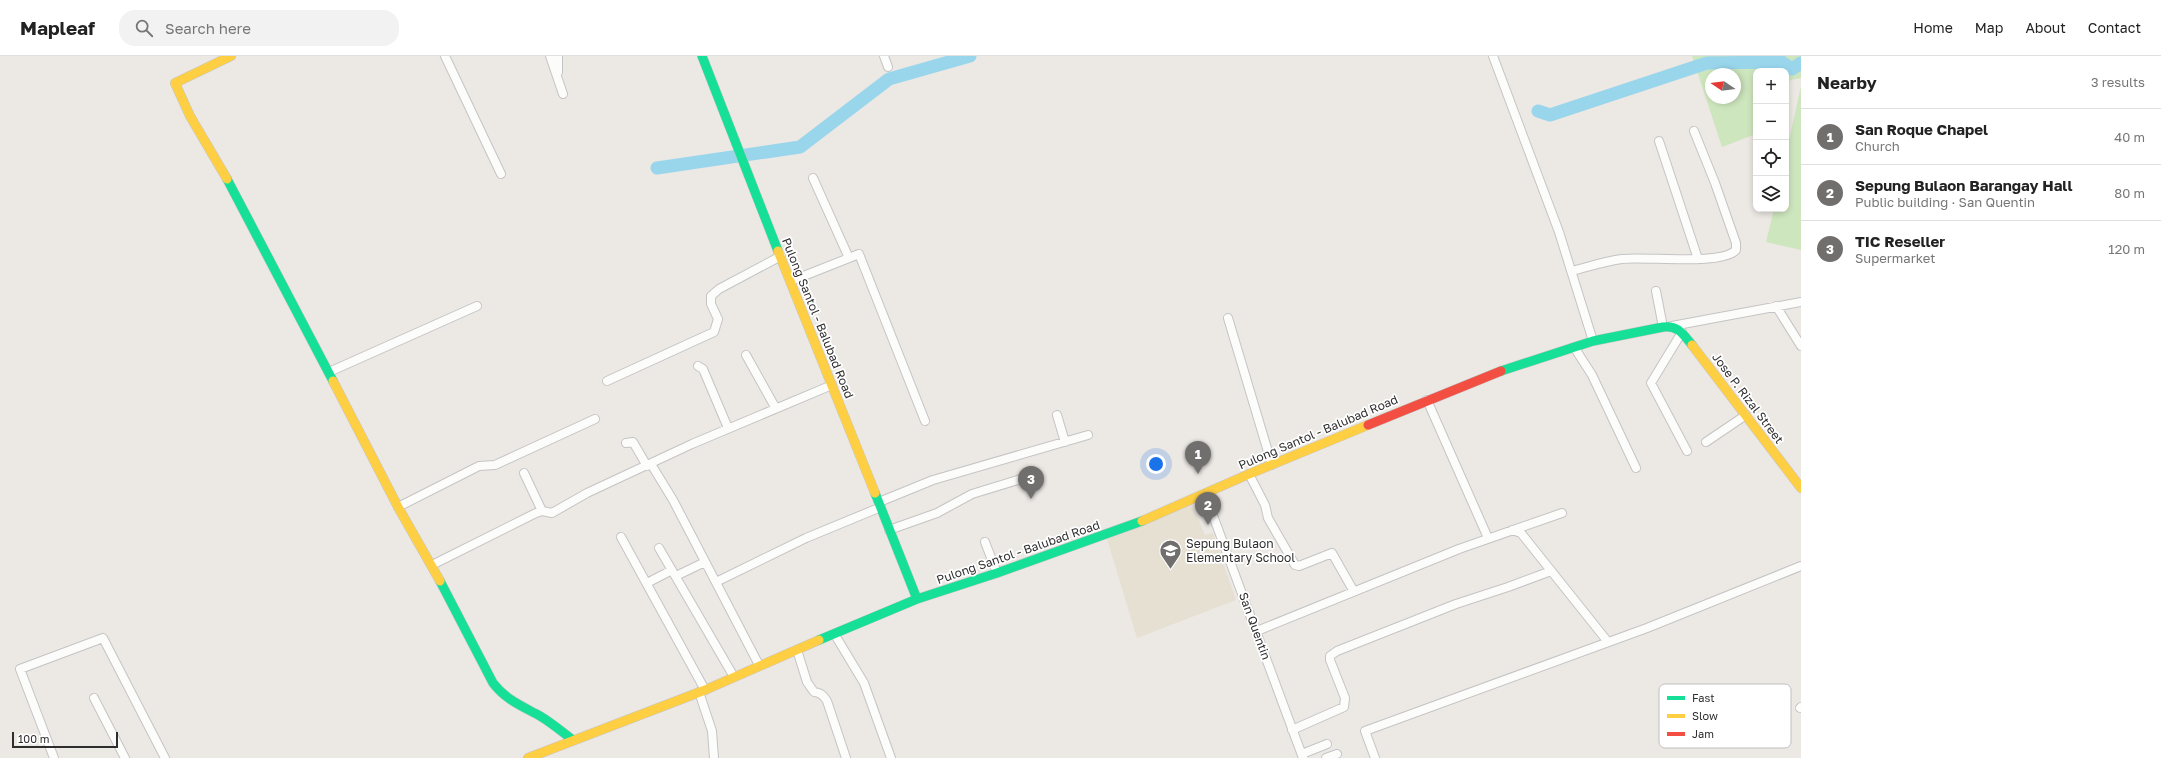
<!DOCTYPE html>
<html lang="en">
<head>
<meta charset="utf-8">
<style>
  :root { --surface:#fff; --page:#f2f2f2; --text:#222; --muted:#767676; --line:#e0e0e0; --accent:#706f6e }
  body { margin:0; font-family:"Golos Text",sans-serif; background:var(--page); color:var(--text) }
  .controls { position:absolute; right:12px; top:12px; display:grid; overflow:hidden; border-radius:8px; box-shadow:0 2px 6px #0003 }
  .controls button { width:36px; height:36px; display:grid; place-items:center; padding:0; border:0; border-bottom:1px solid var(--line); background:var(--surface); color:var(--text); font:20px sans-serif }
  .compass { position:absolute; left:1705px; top:12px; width:36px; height:36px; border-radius:50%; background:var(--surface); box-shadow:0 2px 6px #0003; rotate:283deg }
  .scale { position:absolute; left:12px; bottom:10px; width:106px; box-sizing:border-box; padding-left:4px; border:2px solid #2e2e2e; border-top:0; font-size:11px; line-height:14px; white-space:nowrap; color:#2e2e2e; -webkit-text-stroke:3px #fff; paint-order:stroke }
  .you { position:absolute; left:1156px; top:408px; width:14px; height:14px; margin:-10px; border:3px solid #fff; border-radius:50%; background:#1a73e8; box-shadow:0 0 0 6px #1a73e833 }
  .badge { display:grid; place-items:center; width:26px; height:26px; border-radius:50%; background:var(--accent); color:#fff; font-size:13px; font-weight:700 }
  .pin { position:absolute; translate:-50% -33px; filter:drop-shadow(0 1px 2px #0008) }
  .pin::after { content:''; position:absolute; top:21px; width:14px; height:12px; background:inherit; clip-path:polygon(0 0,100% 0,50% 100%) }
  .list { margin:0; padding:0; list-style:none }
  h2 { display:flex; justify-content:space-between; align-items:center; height:52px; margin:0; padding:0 16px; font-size:17px }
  h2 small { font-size:13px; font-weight:400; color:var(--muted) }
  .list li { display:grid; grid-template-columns:26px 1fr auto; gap:12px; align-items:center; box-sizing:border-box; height:56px; padding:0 16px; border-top:1px solid var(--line) }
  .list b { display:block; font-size:15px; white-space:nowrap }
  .list p { margin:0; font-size:13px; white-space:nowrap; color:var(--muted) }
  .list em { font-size:13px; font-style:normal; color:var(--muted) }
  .icon { flex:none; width:22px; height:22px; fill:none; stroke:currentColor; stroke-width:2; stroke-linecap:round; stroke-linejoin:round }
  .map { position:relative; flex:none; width:1801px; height:702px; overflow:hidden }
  header { display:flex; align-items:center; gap:24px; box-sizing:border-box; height:56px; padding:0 20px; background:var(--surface); border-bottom:1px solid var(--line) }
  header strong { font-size:19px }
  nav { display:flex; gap:22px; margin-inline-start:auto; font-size:14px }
  .search { width:280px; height:36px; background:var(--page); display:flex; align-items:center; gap:10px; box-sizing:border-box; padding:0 14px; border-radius:16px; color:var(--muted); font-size:15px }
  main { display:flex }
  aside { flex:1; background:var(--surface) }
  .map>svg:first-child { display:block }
  .education { fill:#e6e0d3 }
  .green { fill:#cee6be; fill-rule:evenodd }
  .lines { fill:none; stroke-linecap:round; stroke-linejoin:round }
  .river { stroke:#99d6ec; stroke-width:13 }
  .street-casing { stroke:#c5c4c5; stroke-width:10 }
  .fast-casing { stroke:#c5c4c5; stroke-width:10 }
  .slow-casing { stroke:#c5c4c5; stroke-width:10 }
  .jam-casing { stroke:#c5c4c5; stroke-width:10 }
  .street { stroke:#fcfcfb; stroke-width:8 }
  .fast { stroke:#16e098; stroke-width:9 }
  .slow { stroke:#ffcf43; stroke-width:9 }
  .jam { stroke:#f24e42; stroke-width:9 }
  .labels { text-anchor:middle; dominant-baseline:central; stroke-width:3.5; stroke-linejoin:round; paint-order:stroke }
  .street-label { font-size:12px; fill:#2e2e2e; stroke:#fff }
  .poi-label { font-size:12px; fill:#2e2e2e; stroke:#fff; text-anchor:start }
  .key { fill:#fff; stroke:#c0c0c0; stroke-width:1 }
  .key-label { font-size:11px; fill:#2e2e2e }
</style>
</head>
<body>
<header>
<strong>Mapleaf</strong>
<div class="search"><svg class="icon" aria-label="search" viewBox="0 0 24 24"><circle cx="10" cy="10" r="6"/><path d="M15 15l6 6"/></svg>Search here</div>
<nav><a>Home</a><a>Map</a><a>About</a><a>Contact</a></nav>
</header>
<main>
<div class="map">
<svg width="1801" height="702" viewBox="0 0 1801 702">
  <rect width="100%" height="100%" fill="#ece8e4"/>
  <path class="education" d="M1192,448l13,31 8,-2 23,67 -99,38 -30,-99z"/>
  <path class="green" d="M1692,0h109v22l-11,2 -4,10v-19h-30v63l-34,13zM1711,18h24v24h-24z
    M1801,30v164l-35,-8 8,-33h12v-55z"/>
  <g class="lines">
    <path class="river" d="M1774,1l18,12 9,-6
      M1538,55l12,4 157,-52 75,-1
      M657,112l143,-21 89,-68 81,-23"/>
    <defs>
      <path id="street" d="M445,0l56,118
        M550,0l13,38
        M558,0v16
        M884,0l4,11
        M1493,0l66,176 34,109
        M1659,85l39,118
        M813,122l36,80
        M1572,215c16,-4 33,-10 50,-12 25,-3 99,7 114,-9v-7l-21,-60 -21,-52
        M791,225l68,-27 66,167
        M1656,235l7,36
        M1776,250l25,40
        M1228,262l44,147
        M1672,270l129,-24
        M1682,276l-31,51 36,68
        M1574,291l18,28 44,93
        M746,299l29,52
        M698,310l5,3 25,59
        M329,316l148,-66
        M607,325l107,-49 4,-13 -7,-15v-8l8,-7 62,-33
        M1427,344l61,138
        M1057,359l8,27
        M1706,386l40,-27
        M626,387l7,-1 14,24
        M651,408l22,36 86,165
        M524,417l18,38
        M1249,418l16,31 3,13 27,47 4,1 33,-13 21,37
        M1205,438l98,264
        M879,446l54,-22 155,-45
        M398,451l81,-41 16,-1 100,-46
        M889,474l48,-17 35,-19 49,-15
        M1512,474l9,3 87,109
        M621,481l84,153
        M985,486l12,31
        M659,492l75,129
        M432,509l104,-52 6,-2 10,2 35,-20 105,-49 140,-59
        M676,520l29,-14
        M716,526l90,-44 75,-31
        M647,527l25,-13
        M1257,575l202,-82 103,-36
        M835,579l29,48 27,75
        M797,594l10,32 7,10c6,0 10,4 13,9l19,57
        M699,636l13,39 2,27
        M94,642l31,60
        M1800,652l1,-1
        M1292,674l52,-23 1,-9 -15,-38v-4l7,-5 119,-47 52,-17 43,-16
        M1302,698l25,-10
        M54,702l-34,-89 83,-31 62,120
        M1326,702l11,-4
        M1375,702l-10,-27 282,-103 154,-62"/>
      <path id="fast" d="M702,0l76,195
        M227,123l106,202
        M1501,315l92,-30 70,-14c15,-2 20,7 29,18
        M875,437l42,106
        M440,525l53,102c13,17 29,23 47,33 12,7 22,16 33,24
        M819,584l98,-41 80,-26 145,-52"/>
      <path id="slow" d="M227,123l-37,-63 -15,-33 56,-27
        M778,195l97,242
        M1692,289l109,143
        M333,325l65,126 42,74
        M1142,465l107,-47 119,-49
        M528,702l177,-68 114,-50"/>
      <path id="jam" d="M1368,369l133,-54"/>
    </defs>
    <use href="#street" class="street-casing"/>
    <use href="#fast" class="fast-casing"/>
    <use href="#slow" class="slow-casing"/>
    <use href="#jam" class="jam-casing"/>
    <use href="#street" class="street"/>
    <use href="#fast" class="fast"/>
    <use href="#slow" class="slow"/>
    <use href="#jam" class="jam"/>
  </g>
  <defs>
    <symbol id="school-pin" viewBox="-11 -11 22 30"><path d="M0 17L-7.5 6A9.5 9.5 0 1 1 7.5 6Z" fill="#706f6e" stroke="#fff"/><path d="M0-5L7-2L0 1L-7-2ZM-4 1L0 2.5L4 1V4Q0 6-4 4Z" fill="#fff"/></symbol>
  </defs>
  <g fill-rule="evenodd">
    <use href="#school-pin" x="1158" y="482" width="25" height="34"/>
  </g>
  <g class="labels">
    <g class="street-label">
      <text transform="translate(818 262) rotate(68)">Pulong Santol - Balubad Road</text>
      <text transform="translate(1748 342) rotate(53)">Jose P. Rizal Street</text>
      <text transform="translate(1318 376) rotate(-23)">Pulong Santol - Balubad Road</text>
      <text transform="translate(1018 496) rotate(-19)">Pulong Santol - Balubad Road</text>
      <text transform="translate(1255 570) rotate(70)">San Quentin</text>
    </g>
    <g class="poi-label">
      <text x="1186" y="487">Sepung Bulaon<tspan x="1186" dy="14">Elementary School</tspan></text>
    </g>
  </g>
  <rect x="1659" y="628" width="132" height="64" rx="6" class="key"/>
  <rect x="1667" y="640" width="18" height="4" fill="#16e098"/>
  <rect x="1667" y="658" width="18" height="4" fill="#ffcf43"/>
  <rect x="1667" y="676" width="18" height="4" fill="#f24e42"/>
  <g class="key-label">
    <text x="1692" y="646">Fast</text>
    <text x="1692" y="664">Slow</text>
    <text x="1692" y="682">Jam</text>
  </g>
</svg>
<div class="controls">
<button>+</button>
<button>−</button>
<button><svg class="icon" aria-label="locate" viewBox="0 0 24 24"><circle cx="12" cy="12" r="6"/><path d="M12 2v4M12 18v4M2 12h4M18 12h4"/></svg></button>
<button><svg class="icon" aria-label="layers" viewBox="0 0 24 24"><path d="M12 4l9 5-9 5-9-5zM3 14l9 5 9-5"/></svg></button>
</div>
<svg class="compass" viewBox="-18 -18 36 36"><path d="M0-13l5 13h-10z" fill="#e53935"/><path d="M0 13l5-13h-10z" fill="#767676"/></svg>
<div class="scale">100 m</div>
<div class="you"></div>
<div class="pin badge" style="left:1198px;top:418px">1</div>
<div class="pin badge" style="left:1208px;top:469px">2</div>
<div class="pin badge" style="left:1031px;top:443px">3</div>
</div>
<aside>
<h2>Nearby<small>3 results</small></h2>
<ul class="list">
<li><span class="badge">1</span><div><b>San Roque Chapel</b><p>Church</p></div><em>40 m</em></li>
<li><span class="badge">2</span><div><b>Sepung Bulaon Barangay Hall</b><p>Public building · San Quentin</p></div><em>80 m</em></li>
<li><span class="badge">3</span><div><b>TIC Reseller</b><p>Supermarket</p></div><em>120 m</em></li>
</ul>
</aside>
</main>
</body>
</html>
